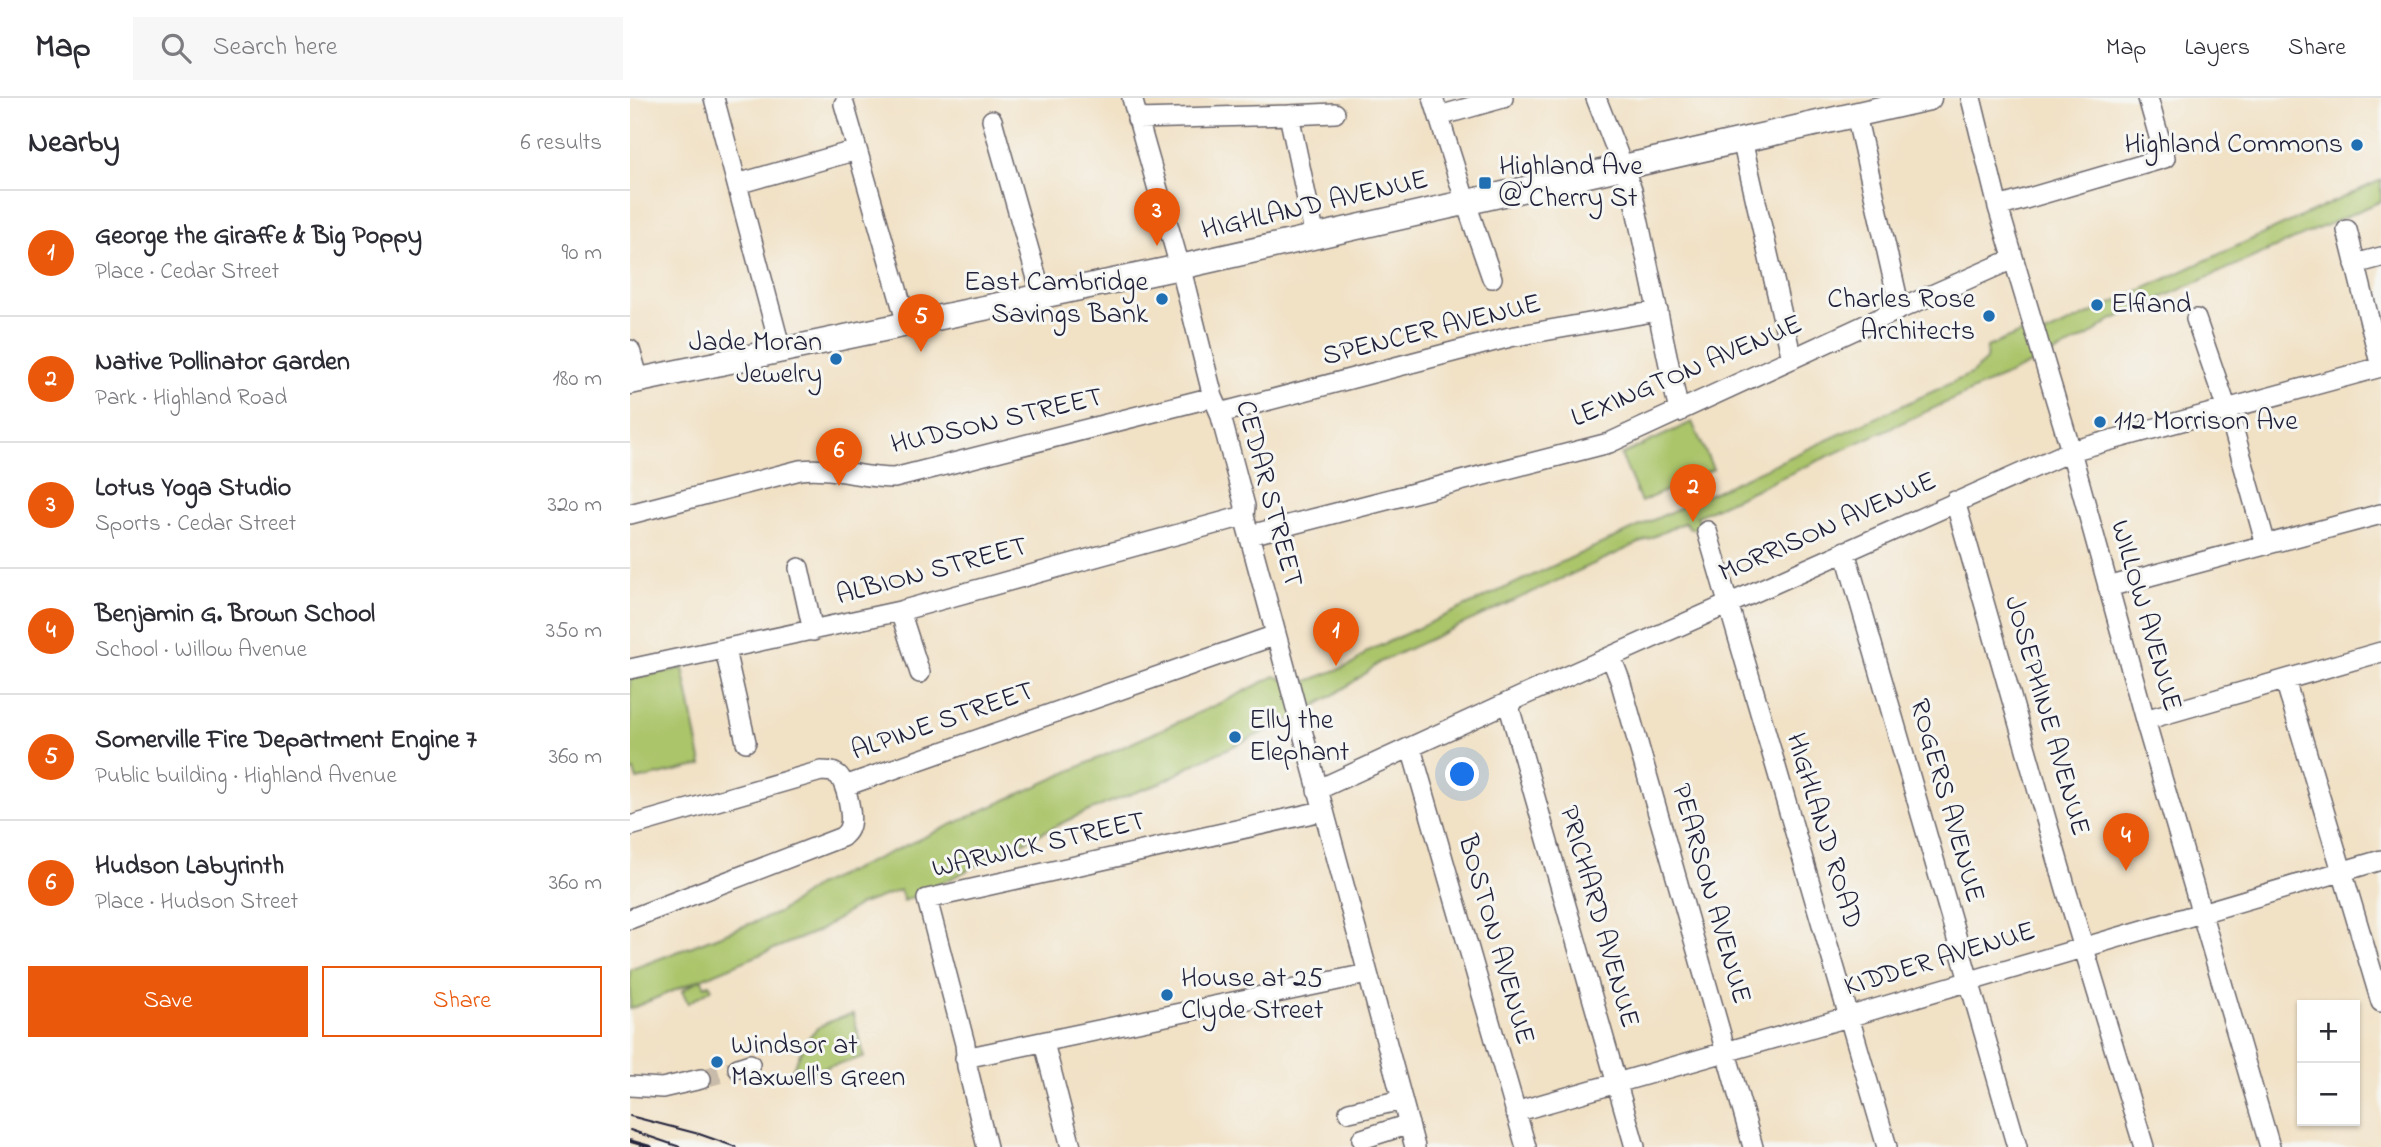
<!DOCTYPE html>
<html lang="en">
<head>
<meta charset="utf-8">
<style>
  :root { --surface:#fff; --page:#f7f7f7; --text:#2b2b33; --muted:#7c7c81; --line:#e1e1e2; --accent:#ea580c }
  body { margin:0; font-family:"Indie Flower",sans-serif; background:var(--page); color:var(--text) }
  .controls { position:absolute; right:21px; bottom:21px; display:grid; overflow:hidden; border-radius:0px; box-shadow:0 2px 5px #0004 }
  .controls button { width:63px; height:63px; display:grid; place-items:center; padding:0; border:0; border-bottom:2px solid var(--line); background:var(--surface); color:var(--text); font:35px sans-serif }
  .you { position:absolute; left:833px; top:677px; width:24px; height:24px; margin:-18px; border:5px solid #fff; border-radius:50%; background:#1a73e8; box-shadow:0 0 0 10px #1a73e833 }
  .badge { display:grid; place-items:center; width:46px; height:46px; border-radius:50%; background:var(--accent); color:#fff; font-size:23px; font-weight:700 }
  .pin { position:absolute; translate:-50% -58px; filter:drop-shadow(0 2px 4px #0008) }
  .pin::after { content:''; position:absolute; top:37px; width:24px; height:21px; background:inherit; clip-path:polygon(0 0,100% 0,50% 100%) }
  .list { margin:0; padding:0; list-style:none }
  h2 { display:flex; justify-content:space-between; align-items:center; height:91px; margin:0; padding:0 28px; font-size:30px }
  h2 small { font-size:23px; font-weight:400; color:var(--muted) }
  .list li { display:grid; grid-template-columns:46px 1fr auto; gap:21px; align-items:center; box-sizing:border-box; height:126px; padding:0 28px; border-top:2px solid var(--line) }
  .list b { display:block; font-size:26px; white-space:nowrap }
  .list p { margin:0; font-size:23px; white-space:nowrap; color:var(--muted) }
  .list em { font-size:23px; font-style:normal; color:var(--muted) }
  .actions { display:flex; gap:14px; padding:21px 28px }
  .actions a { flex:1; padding:16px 0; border:2px solid var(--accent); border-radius:0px; text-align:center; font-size:24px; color:var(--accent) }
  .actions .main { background:var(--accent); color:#fff }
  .icon { flex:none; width:38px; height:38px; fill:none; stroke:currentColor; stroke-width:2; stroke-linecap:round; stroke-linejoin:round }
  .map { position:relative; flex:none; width:1751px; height:1049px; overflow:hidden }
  header { display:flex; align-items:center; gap:42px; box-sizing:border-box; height:98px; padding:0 35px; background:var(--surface); border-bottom:2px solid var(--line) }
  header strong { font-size:33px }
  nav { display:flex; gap:38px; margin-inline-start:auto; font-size:24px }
  .search { width:490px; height:63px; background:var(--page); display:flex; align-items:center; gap:18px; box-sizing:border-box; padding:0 24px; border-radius:0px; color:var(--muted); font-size:26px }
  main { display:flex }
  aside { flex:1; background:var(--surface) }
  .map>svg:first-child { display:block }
  .green { fill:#abc56b; stroke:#667453; stroke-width:2 }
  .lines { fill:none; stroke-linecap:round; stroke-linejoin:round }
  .minor-tunnel { stroke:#c8bba9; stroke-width:19; stroke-dasharray:19 10; stroke-linecap:butt }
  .minor-casing { stroke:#6a656b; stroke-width:22 }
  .major-casing { stroke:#6a656b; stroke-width:27 }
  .minor { stroke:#fff; stroke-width:19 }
  .major { stroke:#fff; stroke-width:24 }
  .tram { stroke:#22223b; stroke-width:2 }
  .rail { stroke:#22223b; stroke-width:3.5 }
  .poi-dot { fill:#1f6fb2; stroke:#f6f6f2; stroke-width:2.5 }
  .labels { text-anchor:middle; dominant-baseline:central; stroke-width:6; stroke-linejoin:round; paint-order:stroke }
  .poi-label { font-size:28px; fill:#22223b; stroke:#f6f6f2; text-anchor:start }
  .street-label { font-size:28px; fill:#22223b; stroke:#f6f6f2 }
</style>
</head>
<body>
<header>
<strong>Map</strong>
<div class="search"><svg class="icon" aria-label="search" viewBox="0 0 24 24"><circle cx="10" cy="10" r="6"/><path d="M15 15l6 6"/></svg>Search here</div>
<nav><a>Map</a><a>Layers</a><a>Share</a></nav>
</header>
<main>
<aside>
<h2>Nearby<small>6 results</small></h2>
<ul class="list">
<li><span class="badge">1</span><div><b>George the Giraffe &amp; Big Poppy</b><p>Place · Cedar Street</p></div><em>90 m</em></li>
<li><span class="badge">2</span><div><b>Native Pollinator Garden</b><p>Park · Highland Road</p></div><em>180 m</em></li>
<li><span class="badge">3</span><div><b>Lotus Yoga Studio</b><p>Sports · Cedar Street</p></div><em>320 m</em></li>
<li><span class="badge">4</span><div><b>Benjamin G. Brown School</b><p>School · Willow Avenue</p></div><em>350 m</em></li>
<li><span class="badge">5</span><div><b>Somerville Fire Department Engine 7</b><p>Public building · Highland Avenue</p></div><em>360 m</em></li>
<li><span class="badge">6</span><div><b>Hudson Labyrinth</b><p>Place · Hudson Street</p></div><em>360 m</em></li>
</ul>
<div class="actions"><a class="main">Save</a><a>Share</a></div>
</aside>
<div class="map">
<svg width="1751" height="1049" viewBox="0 0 1751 1049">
  <rect width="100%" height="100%" fill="#f6f6f2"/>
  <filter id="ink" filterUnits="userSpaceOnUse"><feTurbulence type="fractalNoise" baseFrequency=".0143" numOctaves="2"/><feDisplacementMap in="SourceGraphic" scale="14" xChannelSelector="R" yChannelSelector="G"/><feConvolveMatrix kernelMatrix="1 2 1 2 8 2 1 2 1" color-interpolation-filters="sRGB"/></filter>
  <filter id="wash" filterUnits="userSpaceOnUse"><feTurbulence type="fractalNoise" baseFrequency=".00686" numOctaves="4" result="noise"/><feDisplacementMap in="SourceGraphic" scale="28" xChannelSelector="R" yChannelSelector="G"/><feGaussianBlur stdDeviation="1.57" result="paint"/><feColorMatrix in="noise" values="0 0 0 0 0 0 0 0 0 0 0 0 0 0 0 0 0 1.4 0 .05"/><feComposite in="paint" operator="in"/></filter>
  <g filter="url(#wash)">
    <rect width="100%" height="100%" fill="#f1e1c5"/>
    <path class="green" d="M1751,82v21l-270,119 -21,15 -35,18 -358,163 3,7 -2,6 -8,-1 -5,-6 -305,140c-54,44 -119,72 -182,100 -14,7 -27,17 -42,23 -27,9 -53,20 -79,31 -58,27 -114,58 -173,85l-4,-11 -41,15 -39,25 -119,49 4,7 4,-2 3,5 -24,14 -6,-12 19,-12 -71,30v-39l148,-57 38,-27 413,-187 46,-23 22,9 56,-21 15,-13 603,-277 15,-14 1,-13 38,-16 5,10z
      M1062,324l21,47 -72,33 -20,-47z
      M53,570l19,97 -65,15 -3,-9 -4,1v-93z
      M223,916l11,43 -74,20v-3c20,-39 17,-48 63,-60z"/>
  </g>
  <g filter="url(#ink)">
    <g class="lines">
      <path class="minor-tunnel" d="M71,981l37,-11"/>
      <defs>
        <path id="minor" d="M84,0l67,252
          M502,0l52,183 29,116 7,16 25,93 -1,10 171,631
          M803,0l33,105 26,75
          M966,0l36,92 47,222
          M1341,0l27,109 71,237 76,276 125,427
          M214,6l63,220
          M659,17l46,-2
          M1226,17l44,194
          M809,18l64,-18
          M507,21l152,-4 26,122
          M362,22l50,176
          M1112,42l50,219
          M107,86l120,-34
          M1368,109l167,-49 -17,-60
          M1717,132l34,137
          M1725,166l26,-7
          M1566,221l36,105 34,121
          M0,252l9,30
          M590,315l290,-76 148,-26
          M1325,403l111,388 78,258
          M0,416l170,-44c31,-4 62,8 94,8l319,-81
          M1077,433l180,616
          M620,437l359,-92 291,-134 113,-50
          M1215,453l172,596
          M169,470l14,63
          M1478,489l273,-73
          M270,513l20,62
          M95,552l21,92
          M981,559l9,23 133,467
          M0,571l270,-58 344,-95
          M1655,582l96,322
          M878,605l127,444
          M1515,622l236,-68
          M781,650l115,399
          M215,688l431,-151
          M687,692l203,-93 551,-246 310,-84
          M0,728l191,-55c6,0 12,0 17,4 8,7 16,43 11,53 -1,4 -4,6 -7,9l-212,82
          M414,945l27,104
          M335,960l402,-84
          M108,970l12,-4
          M0,988l32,2 39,-9
          M719,1014l53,-12
          M885,1014l333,-95 533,-157
          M732,1041l47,-15
          M357,1049l-20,-81 -2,-22 -38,-145 395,-88"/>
        <path id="major" d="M0,284l550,-115 749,-169"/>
      </defs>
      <use href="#minor" class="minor-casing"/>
      <use href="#major" class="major-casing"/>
      <use href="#minor" class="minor"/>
      <use href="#major" class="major"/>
      <path class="tram" d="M0,1018l69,18 37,13
        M0,1032l50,17"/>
      <path class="rail" d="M0,1043l21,6"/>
    </g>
  </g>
  <g class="poi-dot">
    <circle cx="1727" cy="47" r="7"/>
    <rect x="848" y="78" width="14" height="14" rx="3.5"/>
    <circle cx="532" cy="201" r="7"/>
    <circle cx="1467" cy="207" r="7"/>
    <circle cx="1359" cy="218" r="7"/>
    <circle cx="206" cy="261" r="7"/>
    <circle cx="1470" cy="324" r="7"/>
    <circle cx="605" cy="639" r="7"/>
    <circle cx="537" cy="897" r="7"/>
    <circle cx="87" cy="964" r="7"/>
  </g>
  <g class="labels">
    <g class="poi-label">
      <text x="1713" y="47" text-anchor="end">Highland Commons</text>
      <text x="869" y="69">Highland Ave<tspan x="869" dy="32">@ Cherry St</tspan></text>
      <text x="518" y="185" text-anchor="end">East Cambridge<tspan x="518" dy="32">Savings Bank</tspan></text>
      <text x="1345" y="202" text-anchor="end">Charles Rose<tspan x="1345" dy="32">Architects</tspan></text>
      <text x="1481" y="207">Elfland</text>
      <text x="192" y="245" text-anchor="end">Jade Moran<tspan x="192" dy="32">Jewelry</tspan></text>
      <text x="1484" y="324">112 Morrison Ave</text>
      <text x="619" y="623">Elly the<tspan x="619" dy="32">Elephant</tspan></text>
      <text x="551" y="881">House at 25<tspan x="551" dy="32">Clyde Street</tspan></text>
      <text x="101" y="948">Windsor at<tspan x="101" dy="32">Maxwell's Green</tspan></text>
    </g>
    <g class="street-label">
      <text transform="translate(685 108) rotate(-13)">HIGHLAND AVENUE</text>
      <text transform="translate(802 233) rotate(-14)">SPENCER AVENUE</text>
      <text transform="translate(1057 274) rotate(-23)">LEXINGTON AVENUE</text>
      <text transform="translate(367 324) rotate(-13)">HUDSON STREET</text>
      <text transform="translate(638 396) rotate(75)">CEDAR STREET</text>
      <text transform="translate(1198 430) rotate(-24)">MORRISON AVENUE</text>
      <text transform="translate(302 474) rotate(-15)">ALBION STREET</text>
      <text transform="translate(1515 518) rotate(74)">WILLOW AVENUE</text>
      <text transform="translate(1416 618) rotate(74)">JOSEPHINE AVENUE</text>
      <text transform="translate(313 624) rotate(-19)">ALPINE STREET</text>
      <text transform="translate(1316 703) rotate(74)">ROGERS AVENUE</text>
      <text transform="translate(1193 733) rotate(73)">HIGHLAND ROAD</text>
      <text transform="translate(409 748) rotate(-13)">WARWICK STREET</text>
      <text transform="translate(1080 796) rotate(74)">PEARSON AVENUE</text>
      <text transform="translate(968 819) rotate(74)">PRICHARD AVENUE</text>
      <text transform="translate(865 842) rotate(74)">BOSTON AVENUE</text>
      <text transform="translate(1310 862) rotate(-17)">KIDDER AVENUE</text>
    </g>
  </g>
</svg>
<div class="controls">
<button>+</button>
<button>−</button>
</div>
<div class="you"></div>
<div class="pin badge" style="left:706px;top:568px">1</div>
<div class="pin badge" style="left:1063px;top:424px">2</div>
<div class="pin badge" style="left:527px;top:148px">3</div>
<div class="pin badge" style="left:1496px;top:773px">4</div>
<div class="pin badge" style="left:291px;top:254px">5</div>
<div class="pin badge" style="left:209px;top:388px">6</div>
</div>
</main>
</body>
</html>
